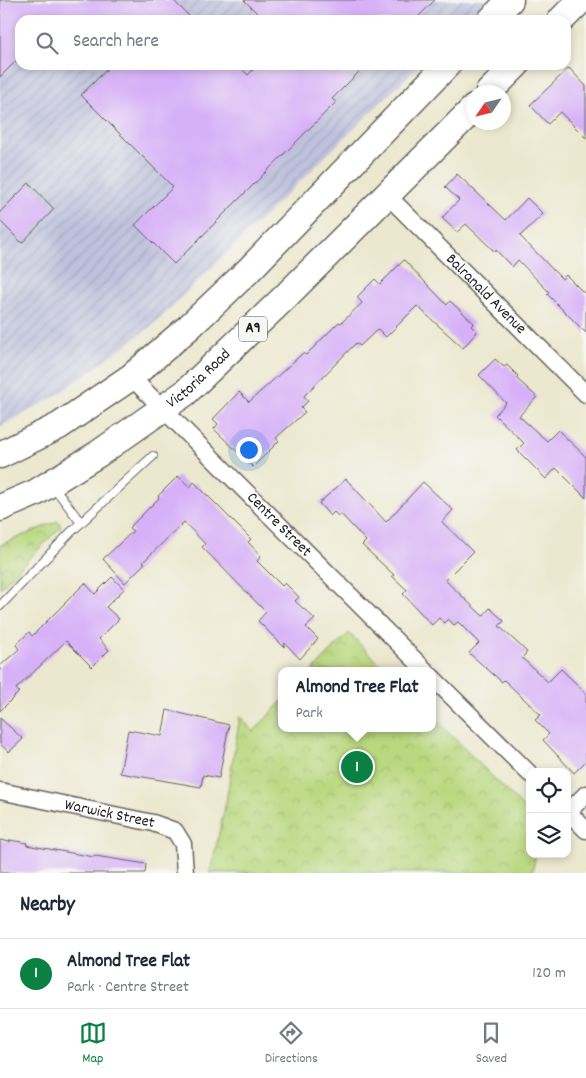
<!DOCTYPE html>
<html lang="en">
<head>
<meta charset="utf-8">
<style>
  :root { --surface:#fff; --page:#f6f6f7; --text:#1f2937; --muted:#747a83; --line:#e0e1e3; --accent:#0b8043 }
  body { margin:0; font-family:Dekko,sans-serif; background:var(--page); color:var(--text) }
  .controls { position:absolute; right:15px; bottom:15px; display:grid; overflow:hidden; border-radius:10px; box-shadow:0 2px 8px #0003 }
  .controls button { width:45px; height:45px; display:grid; place-items:center; padding:0; border:0; border-bottom:1px solid var(--line); background:var(--surface); color:var(--text); font:25px sans-serif }
  .compass { position:absolute; left:466px; top:85px; width:45px; height:45px; border-radius:50%; background:var(--surface); box-shadow:0 2px 8px #0003; rotate:235deg }
  .you { position:absolute; left:248px; top:449px; width:18px; height:18px; margin:-12px; border:4px solid #fff; border-radius:50%; background:#1a73e8; box-shadow:0 0 0 8px #1a73e833 }
  .badge { display:grid; place-items:center; width:32px; height:32px; border-radius:50%; background:var(--accent); color:#fff; font-size:16px; font-weight:700 }
  .pin { position:absolute; translate:-50% -50%; border:2px solid #fff; box-shadow:0 1px 5px #0006 }
  .popup { position:absolute; left:278px; top:667px; width:158px; height:65px; box-sizing:border-box; display:grid; place-content:center; border-radius:10px; background:var(--surface); filter:drop-shadow(0 1px 4px #0005); font-size:16px; white-space:nowrap; color:var(--muted) }
  .popup b { font-size:19px; color:var(--text) }
  .popup::after { content:''; position:absolute; left:50%; top:100%; margin-left:-10px; border:10px solid transparent; border-top-color:var(--surface) }
  .list { margin:0; padding:0; list-style:none }
  h2 { display:flex; justify-content:space-between; align-items:center; height:65px; margin:0; padding:0 20px; font-size:21px }
  h2 small { font-size:16px; font-weight:400; color:var(--muted) }
  .list li { display:grid; grid-template-columns:32px 1fr auto; gap:15px; align-items:center; box-sizing:border-box; height:70px; padding:0 20px; border-top:1px solid var(--line) }
  .list b { display:block; font-size:19px; white-space:nowrap }
  .list p { margin:0; font-size:16px; white-space:nowrap; color:var(--muted) }
  .list em { font-size:16px; font-style:normal; color:var(--muted) }
  .icon { flex:none; width:28px; height:28px; fill:none; stroke:currentColor; stroke-width:2; stroke-linecap:round; stroke-linejoin:round }
  .map { position:relative; flex:none; width:586px; height:873px; overflow:hidden }
  .search { position:absolute; background:var(--surface); box-shadow:0 2px 8px #0003; left:15px; right:15px; top:15px; height:55px; display:flex; align-items:center; gap:12px; box-sizing:border-box; padding:0 18px; border-radius:15px; color:var(--muted); font-size:19px }
  .sheet { height:135px; background:var(--surface) }
  nav { display:flex; justify-content:space-around; align-items:center; box-sizing:border-box; height:70px; border-top:1px solid var(--line); background:var(--surface); font-size:14px; color:var(--muted) }
  nav a { display:grid; justify-items:center; gap:2px }
  nav .on { color:var(--accent) }
  .map>svg:first-child { display:block }
  .industrial { fill:url(#industrial-furrows) }
  .park { fill:url(#park-crowns); stroke:#6a7a4e }
  .building { fill:#d7b1f8 }
  .lines { fill:none; stroke-linecap:round; stroke-linejoin:round }
  .service-casing { stroke:#65635b; stroke-width:10 }
  .minor-casing { stroke:#65635b; stroke-width:19 }
  .trunk-casing { stroke:#65635b; stroke-width:29 }
  .service { stroke:#fff; stroke-width:8 }
  .minor { stroke:#fff; stroke-width:16 }
  .trunk { stroke:#fff; stroke-width:26 }
  .labels { text-anchor:middle; dominant-baseline:central; stroke-width:4; stroke-linejoin:round; paint-order:stroke }
  .shield { fill:#f6f6f2; stroke:#5d5d5c; stroke-width:1 }
  .shield-label { font-size:15px; font-weight:bold; fill:#1c1c1c }
  .street-label { font-size:16px; fill:#1c1c1c; stroke:#f6f6f2 }
</style>
</head>
<body>
<div class="map">
<svg width="586" height="873" viewBox="0 0 586 873">
  <defs>
    <pattern id="industrial-furrows" width="10" height="10" patternUnits="userSpaceOnUse" patternTransform="scale(1.25)"><rect width="10" height="10" fill="#bfc2dd"/><path d="M-1 1l2-2M0 10L10 0M9 11l2-2" fill="none" stroke="#a4a6bd"/></pattern>
    <pattern id="park-crowns" width="20" height="18" patternUnits="userSpaceOnUse" patternTransform="scale(1.25)"><rect width="20" height="18" fill="#b9d87f"/><path d="M2 6a3 3 0 1 1 6 0M12 15a3 3 0 1 1 6 0" fill="none" stroke="#9eb96d"/></pattern>
  </defs>
  <rect width="100%" height="100%" fill="#f6f6f2"/>
  <filter id="ink" filterUnits="userSpaceOnUse"><feTurbulence type="fractalNoise" baseFrequency=".02" numOctaves="2"/><feDisplacementMap in="SourceGraphic" scale="10" xChannelSelector="R" yChannelSelector="G"/><feConvolveMatrix kernelMatrix="1 2 1 2 8 2 1 2 1" color-interpolation-filters="sRGB"/></filter>
  <filter id="wash" filterUnits="userSpaceOnUse"><feTurbulence type="fractalNoise" baseFrequency=".0096" numOctaves="4" result="noise"/><feDisplacementMap in="SourceGraphic" scale="20" xChannelSelector="R" yChannelSelector="G"/><feGaussianBlur stdDeviation="1.12" result="paint"/><feColorMatrix in="noise" values="0 0 0 0 0 0 0 0 0 0 0 0 0 0 0 0 0 1.4 0 .05"/><feComposite in="paint" operator="in"/></filter>
  <g filter="url(#wash)">
    <rect width="100%" height="100%" fill="#ece8cf"/>
    <path class="industrial" d="M0,0h486l-21,20h-445v45h399l-266,260 -94,69 -59,33z"/>
    <path class="park" d="M58,521l3,6 -61,61v-43z
      M349,633l38,38h-75z
      M282,701v27h150v-12l98,98v40h6l-4,19h-322l16,-71 14,-86 13,16z"/>
    <g id="blocks">
      <path class="building" d="M0,0h173l20,20h-173v37l-20,20z
        M244,0h191l-20,20h-151z
        M111,65h127l10,10 10,-10h108l-34,34 4,3 -162,162 -39,-39 38,-38 -92,-92z
        M569,68l17,18v52l-26,-26 -12,12 -18,-19z
        M457,174l49,46 21,-22 16,16 -23,22 42,43 4,-4 20,20v38l-39,-39 2,-2 -31,-32 -6,7 -16,-17 -1,2 -29,-28 -9,8 -15,-14 17,-18 -14,-13z
        M29,183l25,26 -32,34 -22,-22v-9z
        M404,260l43,45 3,-4 24,22 -3,3 6,6 -14,16 -46,-42 -31,31 -8,-8 -18,17 -4,-3 -52,53 4,5 -7,7 4,4 -29,26 3,3 -26,26 -39,-38 4,-5 -5,-5 26,-27 10,10 54,-49 3,2 33,-33 2,1 21,-20 -5,-6 18,-18 5,5z
        M495,359l9,8 3,-2 11,11 -2,2 21,19 -18,19 28,25 11,-11 28,27v41l-30,-30 -10,11 -29,-29 7,-7 -29,-28 11,-12 -27,-28z
        M178,476l12,11 4,-5 57,57 -3,3 13,14 -4,5 25,25 3,-3 14,14 -4,4 20,18 -9,8 12,12 -18,20 -15,-16 -1,4 -26,-26 8,-9 -64,-65 3,-3 -21,-22 -41,40 2,1 -20,20 -22,-24 30,-28 -4,-3 30,-30 -1,-2z
        M346,479l40,43 37,-40 30,28 -11,12 31,30 -28,28 38,36 7,-8 14,13 -5,5 28,26 -5,6 26,24 13,-13 25,24v68l-12,12 -31,-33 6,-6 -14,-14 6,-5 -37,-35 -2,2 -33,-29 10,-10 -21,-21 -4,3 -6,-6 -4,4 -5,-5 -7,7 -29,-31 4,-4 -15,-14 2,-1 -32,-30 4,-4 -25,-27 -3,2 -4,-4 -4,4 -11,-13z
        M112,577l12,12 -18,18 13,12 -20,20 10,11 -17,17 -26,-26 -50,48 3,3 -19,19v-45l19,-17 -3,-4 13,-13 3,4 53,-53 10,11z
        M167,710l62,15 -10,53 -16,-3 -2,12 -81,-14 8,-43 34,6z
        M0,718l23,21 -14,13 -9,-8z
        M0,840l10,2v-2l17,3 -1,2 68,12 1,-1 51,8 -1,9h-145z"/>
    </g>
  </g>
  <g filter="url(#ink)">
    <use href="#blocks" fill-opacity="0" stroke="#65635b" stroke-width="1"/>
    <g class="lines">
      <defs>
        <path id="service" d="M54,487l27,36
          M0,606l71,-74 82,-76"/>
        <g id="minor">
          <path id="s1" d="M387,195l199,199"/>
          <path id="s2" d="M131,377l295,294"/>
          <path d="M432,677l98,97"/>
          <path id="s3" d="M0,791l153,32 22,8 8,13 2,29"/>
          <path d="M567,811l19,19"/>
          <path d="M568,812l18,-18"/>
        </g>
        <g id="trunk">
          <path d="M491,20l19,-20"/>
          <path d="M561,20l20,-20"/>
          <path d="M489,92l27,-27"/>
          <path d="M0,455l59,-29 72,-49 58,-50 59,-56 199,-206"/>
          <path id="s4" d="M0,508l35,-15 63,-39 87,-61 100,-96 189,-189"/>
        </g>
      </defs>
      <use href="#service" class="service-casing"/>
      <use href="#minor" class="minor-casing"/>
      <use href="#trunk" class="trunk-casing"/>
      <use href="#service" class="service"/>
      <use href="#minor" class="minor"/>
      <use href="#trunk" class="trunk"/>
    </g>
  </g>
  <g class="labels">
    <rect class="shield" x="239" y="316.5" width="28" height="25" rx="4"/>
    <g class="shield-label">
      <text x="253" y="329">A9</text>
    </g>
    <g class="street-label">
      <text stroke="none"><textPath href="#s1" startOffset="140">Balranald Avenue</textPath></text>
      <text stroke="none"><textPath href="#s4" startOffset="238">Victoria Road</textPath></text>
      <text stroke="none"><textPath href="#s2" startOffset="209">Centre Street</textPath></text>
      <text stroke="none"><textPath href="#s3" startOffset="112">Warwick Street</textPath></text>
    </g>
  </g>
</svg>
<div class="controls">
<button><svg class="icon" aria-label="locate" viewBox="0 0 24 24"><circle cx="12" cy="12" r="6"/><path d="M12 2v4M12 18v4M2 12h4M18 12h4"/></svg></button>
<button><svg class="icon" aria-label="layers" viewBox="0 0 24 24"><path d="M12 4l9 5-9 5-9-5zM3 14l9 5 9-5"/></svg></button>
</div>
<svg class="compass" viewBox="-18 -18 36 36"><path d="M0-13l5 13h-10z" fill="#e53935"/><path d="M0 13l5-13h-10z" fill="#747a83"/></svg>
<div class="you"></div>
<div class="pin badge" style="left:357px;top:767px">1</div>
<div class="popup"><b>Almond Tree Flat</b>Park</div>
<div class="search"><svg class="icon" aria-label="search" viewBox="0 0 24 24"><circle cx="10" cy="10" r="6"/><path d="M15 15l6 6"/></svg>Search here</div>
</div>
<section class="sheet">
<h2>Nearby<small></small></h2>
<ul class="list">
<li><span class="badge">1</span><div><b>Almond Tree Flat</b><p>Park · Centre Street</p></div><em>120 m</em></li>
</ul>
</section>
<nav>
<a class="on"><svg class="icon" aria-label="map" viewBox="0 0 24 24"><path d="M3 6l6-2 6 2 6-2v14l-6 2-6-2-6 2zM9 4v14M15 6v14"/></svg>Map</a>
<a><svg class="icon" aria-label="directions" viewBox="0 0 24 24"><path d="M12 3l9 9-9 9-9-9zM9 14v-3h6M13 9l2 2-2 2"/></svg>Directions</a>
<a><svg class="icon" aria-label="saved" viewBox="0 0 24 24"><path d="M7 4h10v16l-5-4-5 4z"/></svg>Saved</a>
</nav>
</body>
</html>
